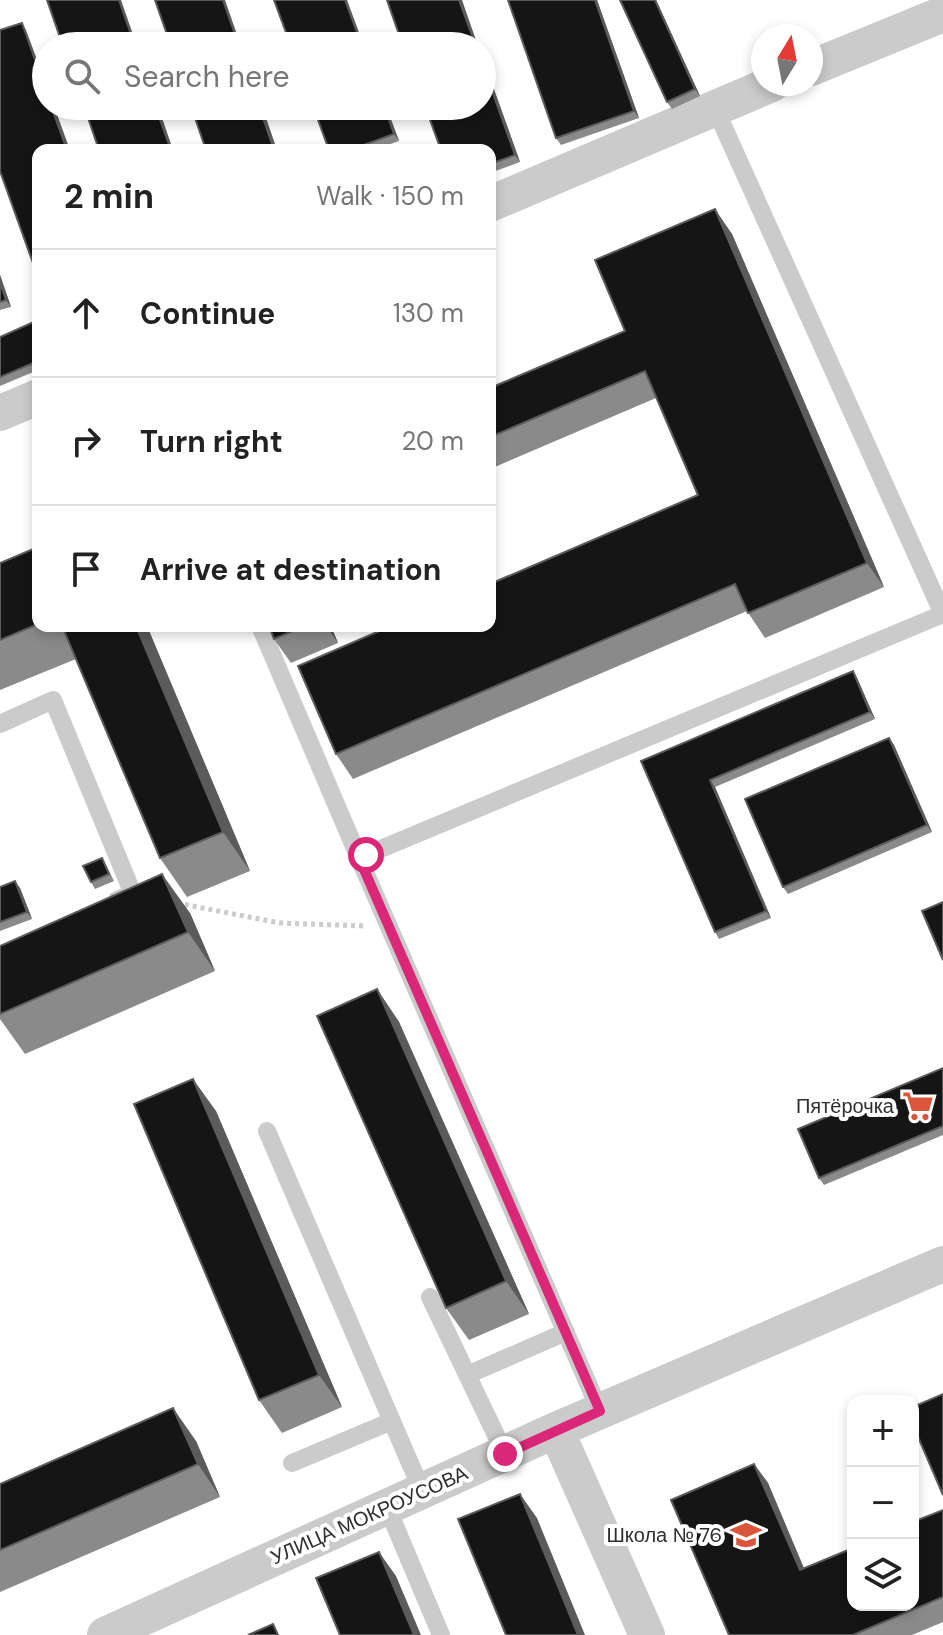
<!DOCTYPE html>
<html lang="en">
<head>
<meta charset="utf-8">
<style>
  :root { --surface:#fff; --page:#f2f2f2; --text:#222; --muted:#767676; --line:#e0e0e0 }
  body { margin:0; font-family:"DM Sans",sans-serif; background:var(--page); color:var(--text) }
  .controls { position:absolute; right:24px; bottom:24px; display:grid; overflow:hidden; border-radius:16px; box-shadow:0 4px 12px #0003 }
  .controls button { width:72px; height:72px; display:grid; place-items:center; padding:0; border:0; border-bottom:2px solid var(--line); background:var(--surface); color:var(--text); font:40px sans-serif }
  .compass { position:absolute; left:751px; top:24px; width:72px; height:72px; border-radius:50%; background:var(--surface); box-shadow:0 4px 12px #0003; rotate:10deg }
  .stop { position:absolute; width:24px; height:24px; margin:-18px; border:6px solid #db2777; border-radius:50%; background:#fff }
  .stop.end { background:#db2777; border-color:#fff; box-shadow:0 2px 8px #0008 }
  .list { margin:0; padding:0; list-style:none }
  h2 { display:flex; justify-content:space-between; align-items:center; height:104px; margin:0; padding:0 32px; font-size:34px }
  h2 small { font-size:26px; font-weight:400; color:var(--muted) }
  .list li { display:grid; grid-template-columns:52px 1fr auto; gap:24px; align-items:center; box-sizing:border-box; height:128px; padding:0 32px; border-top:2px solid var(--line) }
  .list b { display:block; font-size:30px; white-space:nowrap }
  .list em { font-size:26px; font-style:normal; color:var(--muted) }
  .icon { flex:none; width:44px; height:44px; fill:none; stroke:currentColor; stroke-width:2; stroke-linecap:round; stroke-linejoin:round }
  .map { position:relative; flex:none; width:943px; height:1635px; overflow:hidden }
  .search { position:absolute; background:var(--surface); box-shadow:0 4px 12px #0003; left:32px; top:32px; width:464px; height:88px; display:flex; align-items:center; gap:20px; box-sizing:border-box; padding:0 28px; border-radius:44px; color:var(--muted); font-size:30px }
  .panel { position:absolute; background:var(--surface); box-shadow:0 4px 12px #0003; left:32px; top:144px; width:464px; height:488px; border-radius:16px }
  .map>svg:first-child { display:block }
  .lines { fill:none; stroke-linecap:round; stroke-linejoin:round }
  .path { stroke:#cbcbcb; stroke-width:5; stroke-dasharray:4 4; stroke-linecap:butt }
  .service { stroke:#cbcbcb; stroke-width:18 }
  .minor { stroke:#cbcbcb; stroke-width:36 }
  .wall { fill:#8a8a8a }
  .shaded-wall { fill:#5b5b5b }
  .building { fill:#151515; stroke:#5b5b5b; stroke-width:2 }
  .route { stroke:#db2777; stroke-width:10 }
  .labels { text-anchor:middle; dominant-baseline:central; stroke-width:8; stroke-linejoin:round; paint-order:stroke }
  .poi-label { font-size:20px; fill:#2e2e2e; stroke:#fff; text-anchor:end }
  .street-label { font-size:20px; fill:#2e2e2e; stroke:#fff }
</style>
</head>
<body>
<div class="map">
<svg width="943" height="1635" viewBox="0 0 943 1635">
  <rect width="100%" height="100%" fill="#fff"/>
  <g class="lines">
    <path class="path" d="M177,903l103,20 85,3"/>
    <path class="service" d="M260,626l99,232 584,-244 -228,-506
      M0,724l53,-24 80,194 -16,6
      M359,858l241,553
      M267,1131l155,360
      M430,1297l75,157
      M467,1375l99,-43
      M292,1463l100,-42
      M387,1507l54,128"/>
    <path class="minor" d="M811,68l132,-54
      M490,204l282,-120
      M0,413l38,-16
      M556,1430l91,205
      M105,1635l451,-205 387,-166"/>
  </g>
  <path class="wall" d="M597,0l42,118 -78,27 -5,-7z
    M656,0l44,96 -28,13 -5,-7z
    M482,56l38,106 -30,11v-23l-8,-44z
    M313,106h73l13,35 -26,9h-44z
    M732,234l152,353 -119,51 -18,-27 -394,168 -17,-25 362,-259 -42,-97 -166,71v-81l135,-57z
    M0,275l11,32 -11,3z
    M38,320v50l-38,16v-49z
    M38,547v79h109l103,245 -63,26 -27,-39 -84,-199 -76,31v-127z
    M269,626h62l7,17 -47,20 -17,-24z
    M857,678l18,41 -160,68 56,131 -52,21 -4,-7 -74,-171z
    M889,738l5,7 38,87 -144,62 -5,-7z
    M106,865l8,16 -19,8 -4,-7z
    M0,887l20,1 12,31 -32,12z
    M190,913l25,58 -190,83 -25,-35v-73z
    M377,989l22,33 130,292 -60,26 -23,-32z
    M943,1068v67l-119,50 -5,-7z
    M216,1111l126,296 -60,26 -23,-33z
    M196,1441l24,56 -220,95v-108z
    M754,1464l14,19 36,85 139,-58v112l-31,13h-183z"/>
  <path class="shaded-wall" d="M119,0h2l16,46h-2z
    M223,0h2l16,46h-2z
    M345,0h2l17,46h-2z
    M459,0h3l16,46h-2z
    M595,0h2l42,118 -5,-7z
    M655,0h1l44,96 -5,-7z
    M22,23l4,7 20,54v7z
    M482,56l38,106 -5,-7 -33,-92z
    M51,106h3l16,44h-3z
    M155,106h3l15,44h-2z
    M259,106h3l15,44h-3z
    M384,106h2l13,35 -5,-7z
    M715,209l17,25 152,353 -17,-24z
    M0,275l11,32 -5,-7 -6,-18z
    M136,626h11l103,245 -27,-39z
    M326,626h5l7,17z
    M853,671l4,7 18,41 -5,-7z
    M889,738l5,7 38,87 -5,-7z
    M710,780l5,7 56,131 -5,-7z
    M162,874l28,39 25,58 -27,-39z
    M15,881l5,7 12,31 -5,-7z
    M377,989l22,33 130,292 -23,-33z
    M193,1079l23,32 126,296 -23,-32z
    M173,1408l23,33 24,56 -22,-33z
    M754,1464l14,19 45,107 -13,-20z
    M520,1494l17,24 48,117h-7z
    M379,1552l17,24 25,59h-7z"/>
  <path class="building" d="M47,0h72l16,46h-72z
    M155,0h68l16,46h-68z
    M274,0h71l17,46h-71z
    M387,0h72l17,46h-73z
    M508,0h87l39,111 -78,27z
    M620,0h35l40,89 -28,13z
    M22,23l24,68v15h5l16,44h-29v127l-38,-106v-141z
    M482,63l33,92 -25,9v-14h-49l-16,-44h57z
    M84,106h71l16,44h-72z
    M191,106h68l15,44h-68z
    M313,106h71l10,28 -44,16h-21z
    M715,209l152,354 -119,50 -13,-29 -399,170 -38,-88 93,-40h99v-42l208,-89 -53,-124 -155,66v-49l135,-57 -30,-71z
    M0,282l6,18 -6,2z
    M38,320v41l-38,16v-40z
    M38,547v77l-38,16v-77z
    M62,626h74l87,206 -63,26z
    M269,626h35l-30,13z
    M853,671l17,41 -160,68 56,131 -51,21 -74,-171z
    M889,738l38,87 -144,62 -38,-88z
    M102,858l7,16 -18,8 -8,-16z
    M162,874l26,58 -188,82v-68z
    M15,881l12,31 -27,10v-35z
    M943,902v58l-21,-49z
    M377,989l129,292 -60,27 -129,-292z
    M943,1068v58l-124,52 -21,-49z
    M193,1079l126,296 -60,25 -125,-296z
    M943,1394v101l-30,-70v-18z
    M173,1408l25,56 -198,86v-66z
    M754,1464l46,106 53,-22v57h60v-83l30,-12v87l-90,38h-124l-58,-135z
    M520,1494l58,141h-72l-48,-116z
    M379,1552l35,83h-74l-24,-57z
    M273,1624l5,11h-30z"/>
  <g class="lines">
    <path class="route" d="M366,855l-7,3 241,553 -95,43"/>
  </g>
  <defs>
    <symbol id="supermarket-bare" viewBox="-9 -9 18 18"><path d="M-6-5.5h2.5l.6 2H6L4.5 2H-2.5L-4.4-4H-6ZM-1.5 3.2a1.3 1.3 0 1 0 .1 0ZM3 3.2a1.3 1.3 0 1 0 .1 0Z" fill="#d9563c" stroke="#fff" stroke-width="2.5" paint-order="stroke"/></symbol>
    <symbol id="school-bare" viewBox="-9 -9 18 18"><path d="M0-5L7-2L0 1L-7-2ZM-4 1L0 2.5L4 1V4Q0 6-4 4Z" fill="#d9563c" stroke="#fff" stroke-width="2.5" paint-order="stroke"/></symbol>
  </defs>
  <g fill-rule="evenodd">
    <use href="#supermarket-bare" x="896" y="1084" width="44" height="44"/>
    <use href="#school-bare" x="724" y="1513" width="44" height="44"/>
  </g>
  <g class="labels">
    <g class="poi-label">
      <text x="894" y="1106">Пятёрочка</text>
      <text x="722" y="1535">Школа № 76</text>
    </g>
    <g class="street-label">
      <text transform="translate(369 1515) rotate(-24)">УЛИЦА МОКРОУСОВА</text>
    </g>
  </g>
</svg>
<div class="controls">
<button>+</button>
<button>−</button>
<button><svg class="icon" aria-label="layers" viewBox="0 0 24 24"><path d="M12 4l9 5-9 5-9-5zM3 14l9 5 9-5"/></svg></button>
</div>
<svg class="compass" viewBox="-18 -18 36 36"><path d="M0-13l5 13h-10z" fill="#e53935"/><path d="M0 13l5-13h-10z" fill="#767676"/></svg>
<div class="stop" style="left:366px;top:855px"></div>
<div class="stop end" style="left:505px;top:1454px"></div>
<div class="search"><svg class="icon" aria-label="search" viewBox="0 0 24 24"><circle cx="10" cy="10" r="6"/><path d="M15 15l6 6"/></svg>Search here</div>
<section class="panel">
<h2>2 min<small>Walk · 150 m</small></h2>
<ul class="list">
<li><svg class="icon" aria-label="ahead" viewBox="0 0 24 24"><path d="M12 20V5M6 11l6-6 6 6"/></svg><div><b>Continue</b></div><em>130 m</em></li>
<li><svg class="icon" aria-label="right" viewBox="0 0 24 24"><path d="M7 20v-9h11M14 6l5 5-5 5"/></svg><div><b>Turn right</b></div><em>20 m</em></li>
<li><svg class="icon" aria-label="arrive" viewBox="0 0 24 24"><path d="M6 21V4h12l-3 4 3 4H6"/></svg><div><b>Arrive at destination</b></div></li>
</ul>
</section>
</div>
</body>
</html>
